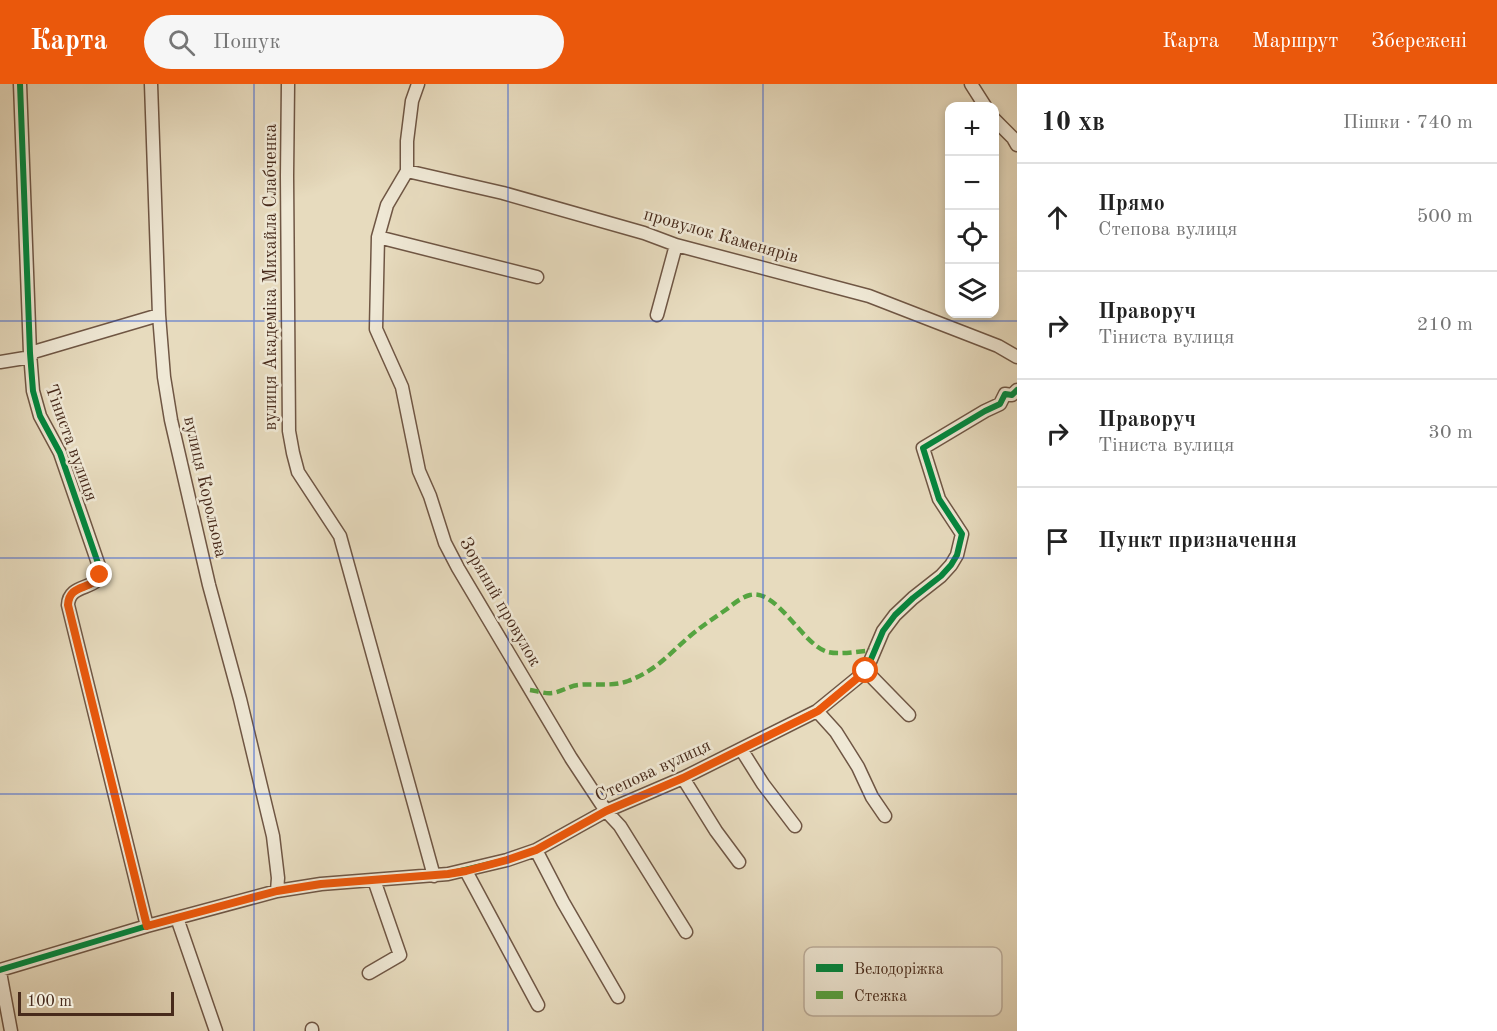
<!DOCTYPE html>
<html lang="uk">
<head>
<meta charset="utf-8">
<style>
  :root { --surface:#fff; --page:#f6f6f6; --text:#222; --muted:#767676; --line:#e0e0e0; --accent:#ea580c }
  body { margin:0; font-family:"Old Standard TT",serif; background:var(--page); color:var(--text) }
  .controls { position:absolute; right:18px; top:18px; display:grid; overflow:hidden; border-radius:12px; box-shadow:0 3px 9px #0003 }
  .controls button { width:54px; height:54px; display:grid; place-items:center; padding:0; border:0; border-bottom:2px solid var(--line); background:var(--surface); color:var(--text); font:30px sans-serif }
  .scale { position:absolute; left:18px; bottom:15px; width:156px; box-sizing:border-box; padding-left:6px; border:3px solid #472a1b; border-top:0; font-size:16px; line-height:21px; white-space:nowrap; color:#472a1b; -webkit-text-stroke:4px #efe8d5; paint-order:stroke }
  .stop { position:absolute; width:18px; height:18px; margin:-14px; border:4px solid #ea580c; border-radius:50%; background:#fff }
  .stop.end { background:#ea580c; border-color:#fff; box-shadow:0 2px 6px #0008 }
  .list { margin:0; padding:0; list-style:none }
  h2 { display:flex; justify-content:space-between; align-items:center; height:78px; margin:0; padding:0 24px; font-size:26px }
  h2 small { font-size:20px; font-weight:400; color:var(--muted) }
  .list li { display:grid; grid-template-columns:39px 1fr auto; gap:18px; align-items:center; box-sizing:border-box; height:108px; padding:0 24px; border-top:2px solid var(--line) }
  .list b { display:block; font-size:22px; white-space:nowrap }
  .list p { margin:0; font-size:20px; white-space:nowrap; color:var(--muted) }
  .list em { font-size:20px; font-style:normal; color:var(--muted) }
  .icon { flex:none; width:33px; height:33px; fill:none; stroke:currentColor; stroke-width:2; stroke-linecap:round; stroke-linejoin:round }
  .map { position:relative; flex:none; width:1017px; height:947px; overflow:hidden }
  header { display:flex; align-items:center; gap:36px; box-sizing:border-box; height:84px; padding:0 30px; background:var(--accent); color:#fff }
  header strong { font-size:28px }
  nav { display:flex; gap:33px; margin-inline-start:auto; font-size:21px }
  .search { width:420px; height:54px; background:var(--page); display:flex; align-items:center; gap:15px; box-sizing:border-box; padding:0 21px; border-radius:33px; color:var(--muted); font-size:22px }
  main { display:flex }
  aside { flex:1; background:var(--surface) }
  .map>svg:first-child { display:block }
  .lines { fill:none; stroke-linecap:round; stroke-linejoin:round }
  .minor-casing { stroke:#6f5644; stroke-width:15 }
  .minor { stroke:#efe8d5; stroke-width:12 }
  .quiet { stroke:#55a440; stroke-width:4.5; stroke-dasharray:9 4.5; stroke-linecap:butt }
  .cycleway-casing { stroke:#efe8d5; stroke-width:10 }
  .cycleway { stroke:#00873e; stroke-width:6 }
  .route { stroke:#ea580c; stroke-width:8 }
  .grid { fill:none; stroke:#1d4ed8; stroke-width:1.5; stroke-opacity:0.55 }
  .labels { text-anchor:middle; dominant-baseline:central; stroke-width:5; stroke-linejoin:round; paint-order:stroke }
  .street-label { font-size:18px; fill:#472a1b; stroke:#efe8d5 }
  .key { fill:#efe8d5; stroke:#bdaf9d; stroke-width:1.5 }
  .key-label { font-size:16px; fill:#472a1b }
</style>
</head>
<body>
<header>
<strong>Карта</strong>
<div class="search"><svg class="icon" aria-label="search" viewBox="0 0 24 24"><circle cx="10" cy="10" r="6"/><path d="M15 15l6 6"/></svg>Пошук</div>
<nav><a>Карта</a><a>Маршрут</a><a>Збережені</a></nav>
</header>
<main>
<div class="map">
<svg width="1017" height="947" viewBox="0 0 1017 947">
  <rect width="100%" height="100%" fill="#e7dbbe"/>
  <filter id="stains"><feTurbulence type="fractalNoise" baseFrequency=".00333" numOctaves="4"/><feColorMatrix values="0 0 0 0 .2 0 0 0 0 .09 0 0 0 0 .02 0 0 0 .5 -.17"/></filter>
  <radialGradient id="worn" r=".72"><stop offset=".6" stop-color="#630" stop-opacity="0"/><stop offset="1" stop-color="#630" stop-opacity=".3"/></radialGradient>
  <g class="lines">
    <defs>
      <path id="minor" d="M20,0l10,269 3,38 7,25 20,37 40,116c2,23 -31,12 -32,36l79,321
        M151,0l8,231 5,62 7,43 38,165 31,114 33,137 5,42 -1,13
        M288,0l-1,92 2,255 4,22 5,19 42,64 94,340
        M418,0l-6,17 -5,40v30l-20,34 -9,32 -2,92 26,58 17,84 11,25 15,47 13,25 113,190 35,53 14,15 66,106
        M971,0l14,22
        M994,35l19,19 4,7
        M407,87l96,22 141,40 32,12 193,51 129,50 19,11
        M378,153l159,40
        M657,231l19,-70
        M30,269l129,-38
        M0,278l31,-5
        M866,587l43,44
        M817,627l19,21 22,35 14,30 13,19
        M741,665l22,35 32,42
        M683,694l33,53 23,31
        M536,766l27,52 55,95
        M466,787l72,134
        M177,834l39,113
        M0,886l147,-44 130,-35 44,-7 127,-10 59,-14 29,-10 70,-39 77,-33 134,-67 49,-40 17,-40 12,-16 18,-17 28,-22 10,-11 6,-10 5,-21 -23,-35 -16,-51 62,-37 15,-7 5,-10 7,1 5,-5
        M0,888l11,59
        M369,889l31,-18 -26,-75
        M312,945v2"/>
    </defs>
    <use href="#minor" class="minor-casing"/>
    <use href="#minor" class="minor"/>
    <path class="quiet" d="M530,606c7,1 16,4 22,3 9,-1 17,-7 26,-8 18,-2 33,2 50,-4 29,-11 40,-26 62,-45 12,-10 24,-18 37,-27 6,-5 15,-12 23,-14 27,-7 53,51 78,57 12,3 33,-1 46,-2"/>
    <defs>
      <path id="cycleway" d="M20,0l10,269 3,38 7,25 20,37 40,116c2,23 -31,12 -32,36l79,321
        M0,886l147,-44 130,-35 44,-7 127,-10 59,-14 29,-10 70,-39 77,-33 134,-67 49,-40 17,-40 12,-16 18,-17 28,-22 10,-11 6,-10 5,-21 -23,-35 -16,-51 62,-37 15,-7 5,-10 7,1 5,-5"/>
    </defs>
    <use href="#cycleway" class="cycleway-casing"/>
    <use href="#cycleway" class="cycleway"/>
  </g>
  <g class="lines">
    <path class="route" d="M100,491c-9,16 -31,8 -32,30l79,321 130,-35 44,-7 127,-10 18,-3 41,-11 29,-10 70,-39 77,-33 135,-67 48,-40"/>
  </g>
  <path class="grid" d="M254,0v947M508,0v947M763,0v947M0,237h1017M0,474h1017M0,710h1017"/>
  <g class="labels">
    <g class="street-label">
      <text transform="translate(721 152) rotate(16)">провулок Каменярів</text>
      <text transform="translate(271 193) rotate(-90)">вулиця Академіка Михайла Слабченка</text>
      <text transform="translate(71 359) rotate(70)">Тіниста вулиця</text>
      <text transform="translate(205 403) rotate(77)">вулиця Корольова</text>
      <text transform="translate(500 518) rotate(60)">Зоряний провулок</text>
      <text transform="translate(653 687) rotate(-25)">Степова вулиця</text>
    </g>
  </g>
  <rect x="804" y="863" width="198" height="69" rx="9" class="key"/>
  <rect x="816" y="880" width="27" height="8" fill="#00873e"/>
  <rect x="816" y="907" width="27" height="8" fill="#55a440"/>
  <g class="key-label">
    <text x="854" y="890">Велодоріжка</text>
    <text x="854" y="917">Стежка</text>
  </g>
  <rect width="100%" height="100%" filter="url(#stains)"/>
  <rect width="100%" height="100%" fill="url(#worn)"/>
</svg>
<div class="controls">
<button>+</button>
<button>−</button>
<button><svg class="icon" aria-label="locate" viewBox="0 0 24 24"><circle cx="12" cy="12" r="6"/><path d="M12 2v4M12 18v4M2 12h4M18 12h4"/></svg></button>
<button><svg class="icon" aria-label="layers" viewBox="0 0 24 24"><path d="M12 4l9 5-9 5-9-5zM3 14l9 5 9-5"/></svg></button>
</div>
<div class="scale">100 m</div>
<div class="stop" style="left:866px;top:587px"></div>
<div class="stop end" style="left:100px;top:491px"></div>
</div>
<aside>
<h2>10 хв<small>Пішки · 740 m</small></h2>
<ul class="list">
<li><svg class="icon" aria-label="ahead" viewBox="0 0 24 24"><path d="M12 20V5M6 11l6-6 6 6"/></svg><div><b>Прямо</b><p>Степова вулиця</p></div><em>500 m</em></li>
<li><svg class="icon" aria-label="right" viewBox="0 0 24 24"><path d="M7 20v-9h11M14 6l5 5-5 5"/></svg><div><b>Праворуч</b><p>Тіниста вулиця</p></div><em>210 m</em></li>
<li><svg class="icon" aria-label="right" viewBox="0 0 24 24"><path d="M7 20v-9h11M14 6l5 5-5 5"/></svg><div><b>Праворуч</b><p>Тіниста вулиця</p></div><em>30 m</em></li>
<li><svg class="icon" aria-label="arrive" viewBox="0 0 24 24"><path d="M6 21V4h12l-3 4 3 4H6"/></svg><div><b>Пункт призначення</b></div></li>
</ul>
</aside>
</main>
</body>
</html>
